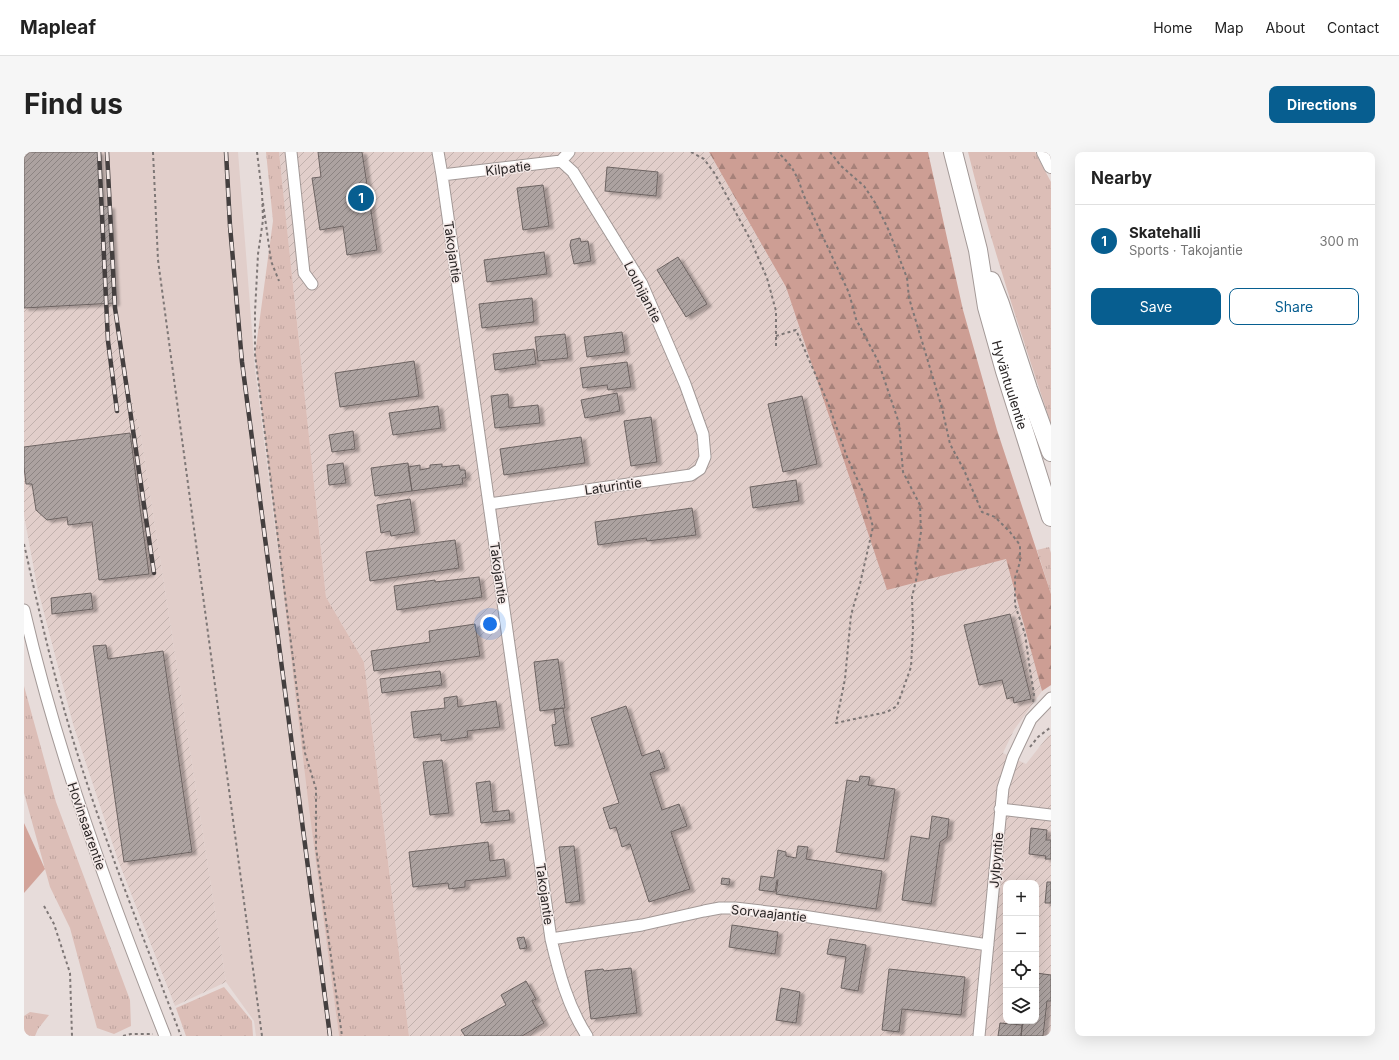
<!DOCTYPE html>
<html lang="en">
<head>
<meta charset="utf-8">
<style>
  :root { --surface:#fff; --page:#f6f6f6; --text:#222; --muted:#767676; --line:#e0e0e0; --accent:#075e90 }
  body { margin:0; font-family:Inter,sans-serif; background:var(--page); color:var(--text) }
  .controls { position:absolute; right:12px; bottom:12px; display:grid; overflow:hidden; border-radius:8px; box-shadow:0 4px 16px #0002 }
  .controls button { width:36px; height:36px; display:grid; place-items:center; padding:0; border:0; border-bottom:1px solid var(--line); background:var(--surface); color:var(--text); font:20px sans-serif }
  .you { position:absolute; left:466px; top:472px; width:14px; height:14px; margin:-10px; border:3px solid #fff; border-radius:50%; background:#1a73e8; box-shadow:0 0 0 6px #1a73e833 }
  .badge { display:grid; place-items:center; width:26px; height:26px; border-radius:50%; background:var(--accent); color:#fff; font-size:13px; font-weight:700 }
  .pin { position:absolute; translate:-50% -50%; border:2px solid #fff; box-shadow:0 1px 4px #0006 }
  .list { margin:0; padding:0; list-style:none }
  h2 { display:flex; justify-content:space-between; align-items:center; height:52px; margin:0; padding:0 16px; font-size:17px }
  h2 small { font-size:13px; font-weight:400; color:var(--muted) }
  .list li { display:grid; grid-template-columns:26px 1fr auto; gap:12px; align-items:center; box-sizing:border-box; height:72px; padding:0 16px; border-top:1px solid var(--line) }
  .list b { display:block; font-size:15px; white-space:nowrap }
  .list p { margin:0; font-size:13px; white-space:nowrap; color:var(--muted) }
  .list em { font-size:13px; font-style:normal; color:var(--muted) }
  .actions { display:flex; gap:8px; padding:12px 16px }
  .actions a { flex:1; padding:9px 0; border:1px solid var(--accent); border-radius:8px; text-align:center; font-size:14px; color:var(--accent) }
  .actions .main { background:var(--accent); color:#fff }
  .icon { flex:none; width:22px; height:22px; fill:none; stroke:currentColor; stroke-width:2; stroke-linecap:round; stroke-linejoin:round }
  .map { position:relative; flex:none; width:1027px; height:884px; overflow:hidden; border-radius:8px }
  header { display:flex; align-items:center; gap:24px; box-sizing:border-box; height:56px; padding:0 20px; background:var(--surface); border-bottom:1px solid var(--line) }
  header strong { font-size:19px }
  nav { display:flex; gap:22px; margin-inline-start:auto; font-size:14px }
  .intro { display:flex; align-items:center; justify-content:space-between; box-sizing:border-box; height:96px; padding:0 24px }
  h1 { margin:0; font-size:28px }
  .button { padding:10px 18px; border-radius:8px; background:var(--accent); color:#fff; font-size:14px; font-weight:700 }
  main { display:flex; gap:24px; padding:0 24px }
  aside { flex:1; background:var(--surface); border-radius:8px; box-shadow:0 4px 16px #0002 }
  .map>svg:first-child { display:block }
  .built { fill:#e1ceca }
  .industrial { fill:url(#industrial-furrows); fill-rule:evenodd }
  .grass { fill:url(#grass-tufts) }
  .forest { fill:url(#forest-firs) }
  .water { fill:#d2a399 }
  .building { fill:url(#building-hatch); stroke:#6d6462; filter:url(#shadow) }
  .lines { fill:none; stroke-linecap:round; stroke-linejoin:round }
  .minor-casing { stroke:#a39997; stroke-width:13 }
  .tertiary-casing { stroke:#a39997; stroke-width:16 }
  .trunk-casing { stroke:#a39997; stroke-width:20 }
  .path { stroke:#7e7776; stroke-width:2; stroke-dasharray:3 3; stroke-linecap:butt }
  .minor { stroke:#fff; stroke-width:11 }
  .tertiary { stroke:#fff; stroke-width:14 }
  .trunk { stroke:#fff; stroke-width:18 }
  .rail-casing { stroke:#443f3f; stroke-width:4.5 }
  .rail { stroke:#f4e9e7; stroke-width:3; stroke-dasharray:9; stroke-linecap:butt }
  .labels { text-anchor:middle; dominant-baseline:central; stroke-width:3; stroke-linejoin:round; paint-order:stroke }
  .street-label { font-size:13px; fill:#282424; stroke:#f4e9e7 }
</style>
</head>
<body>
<header>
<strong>Mapleaf</strong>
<nav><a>Home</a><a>Map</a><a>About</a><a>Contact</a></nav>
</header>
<div class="intro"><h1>Find us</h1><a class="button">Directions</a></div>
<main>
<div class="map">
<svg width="1027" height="884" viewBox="0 0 1027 884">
  <defs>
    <pattern id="industrial-furrows" width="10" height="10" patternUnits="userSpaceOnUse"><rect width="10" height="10" fill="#e1ceca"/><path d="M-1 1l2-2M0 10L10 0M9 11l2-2" fill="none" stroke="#c1b1ad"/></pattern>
    <pattern id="grass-tufts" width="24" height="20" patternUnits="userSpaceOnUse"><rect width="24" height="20" fill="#dcbeb7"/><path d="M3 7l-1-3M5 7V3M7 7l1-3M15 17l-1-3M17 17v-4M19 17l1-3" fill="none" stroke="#bda39d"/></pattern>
    <pattern id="forest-firs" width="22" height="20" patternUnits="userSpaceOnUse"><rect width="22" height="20" fill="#cd9e94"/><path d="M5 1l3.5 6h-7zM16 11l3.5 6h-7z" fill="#a68179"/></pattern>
    <pattern id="building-hatch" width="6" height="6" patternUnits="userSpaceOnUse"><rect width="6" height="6" fill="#aca2a0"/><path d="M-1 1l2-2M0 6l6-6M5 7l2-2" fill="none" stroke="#8c8482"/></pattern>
    <filter id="shadow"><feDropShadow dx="4.5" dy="2.5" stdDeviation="1" flood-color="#0004"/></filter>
  </defs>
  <rect width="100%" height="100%" fill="#e7dcda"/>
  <path class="built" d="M75,0h139l17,217 84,667h-83l-2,-15 -28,-39 -86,-552 -27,-101z"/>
  <path class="industrial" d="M0,0h75l14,177 27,101 86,552 -51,24 -57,-146 -45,-136 -36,-138 -13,-71z
    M255,0h430l77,135 101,302 55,-15 64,-15 36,132 -28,39 -11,23 23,11 22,-28 3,-1v301h-642l-45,-374 -38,-65zM982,731h30v138h-30z"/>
  <path class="grass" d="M242,0h13l47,445 38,65 45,374h-70l-30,-228 -54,-454 18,-133z
    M944,0h67l16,30v242c-30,-90 -60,-180 -83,-272z
    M1025,395l2,6v41l-14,-44z
    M0,534l32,116 74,198 1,26 -17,8 -17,-6 -27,-100 -20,-41 -26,-94z
    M200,835l28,34 1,15h-67l-10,-28z
    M6,860l19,3 -11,14 -3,7h-11v-20z"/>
  <path class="forest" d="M685,0h219l35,158 34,120 54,164v91l-9,6 -36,-132 -119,31 -101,-303z"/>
  <path class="water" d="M0,671l21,46 -21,24z"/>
  <path class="building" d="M0,0h75l3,55 8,-1 5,97 -91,5z
    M294,0h44l15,98 -30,5 -4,-29 -23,4 -8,-52 9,-1z
    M583,15l51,5 -2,24 -51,-5z
    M519,33l6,41 -26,4 -6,-42z
    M556,86l1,4 7,-1 3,20 -17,3 -4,-19 1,-5z
    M520,100l3,22 -60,8 -3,-22z
    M654,105l29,47 -21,13 -29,-47z
    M508,146l2,24 -52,6 -3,-24z
    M598,180l3,20 -38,5 -3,-20z
    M541,182l3,24 -30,3 -3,-24z
    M510,197l2,15 -41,6 -2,-16z
    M390,209l5,35 -79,11 -5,-34z
    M603,210l4,25 -23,3 -1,-5 -24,3 -3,-20z
    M593,241l3,18 -35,7 -4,-18z
    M484,242l1,14 29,-3 2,18 -45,5 -4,-32z
    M778,244l15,68 -34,8 -15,-68z
    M414,254l3,22 -48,7 -4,-22z
    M627,265l6,45 -26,4 -7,-45z
    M329,279l2,18 -23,3 -3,-17z
    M106,281l19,141 -50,6 -7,-58 -24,3 -1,-8 -20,3 -11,-10 -4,-26h-6l-2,-17v-20z
    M557,285l4,26 -81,12 -4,-26z
    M319,311l3,20 -17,2 -2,-20z
    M384,311l4,28 -37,5 -4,-28z
    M418,312v3l17,-2 1,5h5l1,8h-4l1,6 -51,7 -4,-24 12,-2v5l10,-2v-3z
    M772,328l3,21 -46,7 -3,-21z
    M386,347l5,33 -24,4 -1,-5 -9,2 -4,-28z
    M668,356l4,27 -49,6 -1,-3 -48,7 -3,-23z
    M431,388l4,28 -89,13 -4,-29z
    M455,425l3,20 -85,13 -3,-24 41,-6v2z
    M67,441l2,16 -41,5 -1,-16z
    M986,462l21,85 -17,4 -1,-6 -6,2 -5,-19 -23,5 -15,-60z
    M451,472l5,32 -106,15 -3,-20 59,-9 -1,-11z
    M82,493l2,14 55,-8 29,201 -68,10 -31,-216z
    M534,507l7,49 -25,3 -6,-49z
    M416,519l2,14 -60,8 -2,-14z
    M433,544l1,11 38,-6 4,26 -33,4 1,6 -27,4v-7l-27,4 -3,-26 34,-4 -1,-10z
    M602,554l16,50 17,-6 6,18 -15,5 12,37 17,-6 8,22 -16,6 19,57 -41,13 -19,-58 -8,3 -6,-20 -6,2 -7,-21 16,-5 -28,-85z
    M539,556l6,36 -14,2 -3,-21 4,-1 -2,-15z
    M418,608l7,53 -19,2 -7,-53z
    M836,624l10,1 -2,8 27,4 -11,70 -48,-7 11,-72 12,2z
    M466,629l3,31 16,-2 1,10 -29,3 -5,-40z
    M908,664l17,3 -2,18 -7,5 -9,62 -29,-4 9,-64 18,3z
    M1007,676l16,2 -1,10h5v19h-6l1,-3 -17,-2z
    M464,690l2,19 14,-2 2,17 -41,5v6l-16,2 -1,-6 -35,4 -4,-35z
    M550,694l6,55 -14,2 -7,-56z
    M774,694l10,1 -2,12 76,12 -6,38 -100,-15 2,-14h-1l-2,12 -16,-2 2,-14 13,2 4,-28 8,2v4l10,2z
    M698,726l8,1 -1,6 -8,-1z
    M1023,730h4v21h-6z
    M708,773l46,7 -3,22 -46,-7z
    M500,785l3,11 -7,1 -3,-11z
    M806,787l36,6 -8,46 -17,-3 5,-31 -19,-3z
    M607,816l6,45 -46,6 -6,-48 18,-2 1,2z
    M865,817l76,8 -4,38 -59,-6 -3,23 -17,-2z
    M1012,821l15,2v26h-4l-4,35h-22l2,-15h13z
    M502,829l10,18 -4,2 12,22 -22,13h-57l-4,-6 45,-25 -5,-10z
    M757,836l19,4 -4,31 -20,-3z
    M976,871l22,2 -1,11h-23z"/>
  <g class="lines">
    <defs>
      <path id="minor" d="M267,0l13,121 8,11
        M414,0l4,23 109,764c8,34 17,68 36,97
        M418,23l119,-14 8,-9
        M465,352l202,-29 9,-6 5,-12 -2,-23 -18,-50 -43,-100 -69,-112 -12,-11
        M0,458c34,146 86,287 141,426
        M976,657l51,6
        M527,787l91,-14 62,-14 16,-3h15l68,8 185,29
        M955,884l24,-248 10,-31 18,-38 20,-21"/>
      <path id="tertiary" d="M1020,0l7,14"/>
      <g id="trunk">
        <path id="s1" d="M929,0l25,98 9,57 18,64 46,146"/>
        <path d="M967,129l9,23 28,85 23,63"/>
      </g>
    </defs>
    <use href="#minor" class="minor-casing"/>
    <use href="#tertiary" class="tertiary-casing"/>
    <use href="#trunk" class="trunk-casing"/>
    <path class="path" d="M129,0l5,108 104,776
      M233,0l5,41
      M667,0l13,7 11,15 35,65 17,39 9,33v35
      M806,0l11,14 23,20 12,18 13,27 18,47 2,20 33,110 8,36 14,26 18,42 13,5 15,15 10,13v17l-5,16v27l10,29 5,36 4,24 -1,8
      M238,40l1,28 -5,34 -3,58v42l46,369 4,30 11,36v59l26,188
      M239,51l8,58 8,20
      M752,184l20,-6 32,73 19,54 17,37 9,33 -13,57 -9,31 -6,64 -9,44 51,-11 10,-6 14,-39 2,-38 -1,-32 6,-25 -3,-6 6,-34 -1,-27 -17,-33 -4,-49 -21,-62 -22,-42 -7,-26 -45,-97 -6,-17 -7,-13 -13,-14
      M0,392c15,67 30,134 50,199 31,100 70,196 107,293
      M1006,595l8,-10 13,-10
      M20,754l10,18 16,49 2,63
      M99,884l8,-2h22"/>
    <use href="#minor" class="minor"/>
    <use href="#tertiary" class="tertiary"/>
    <use href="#trunk" class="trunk"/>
    <defs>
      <path id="rail" d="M75,0l9,189 9,70
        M83,0l8,156 39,265
        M202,0l4,74 12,136 88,674"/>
    </defs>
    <use href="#rail" class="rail-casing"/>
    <use href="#rail" class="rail"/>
  </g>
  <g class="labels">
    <g class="street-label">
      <text transform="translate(484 16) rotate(-7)">Kilpatie</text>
      <text transform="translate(429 100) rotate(82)">Takojantie</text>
      <text transform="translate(619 140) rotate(63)">Louhijantie</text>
      <text stroke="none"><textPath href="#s1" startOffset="240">Hyväntuulentie</textPath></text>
      <text transform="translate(589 334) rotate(-8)">Laturintie</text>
      <text transform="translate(475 421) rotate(82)">Takojantie</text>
      <text transform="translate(63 674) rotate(71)">Hovinsaarentie</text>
      <text transform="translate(972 708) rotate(-85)">Jylpyntie</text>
      <text transform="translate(521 742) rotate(82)">Takojantie</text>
      <text transform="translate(745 761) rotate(6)">Sorvaajantie</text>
    </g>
  </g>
</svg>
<div class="controls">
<button>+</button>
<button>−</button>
<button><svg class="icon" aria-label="locate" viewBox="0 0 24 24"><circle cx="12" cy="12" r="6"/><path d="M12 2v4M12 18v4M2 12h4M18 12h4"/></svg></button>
<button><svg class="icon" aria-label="layers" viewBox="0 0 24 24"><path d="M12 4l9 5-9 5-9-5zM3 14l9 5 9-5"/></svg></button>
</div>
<div class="you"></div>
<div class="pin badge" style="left:337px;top:46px">1</div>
</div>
<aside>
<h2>Nearby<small></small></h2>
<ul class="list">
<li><span class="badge">1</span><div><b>Skatehalli</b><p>Sports · Takojantie</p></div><em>300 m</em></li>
</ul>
<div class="actions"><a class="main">Save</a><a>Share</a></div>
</aside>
</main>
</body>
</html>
